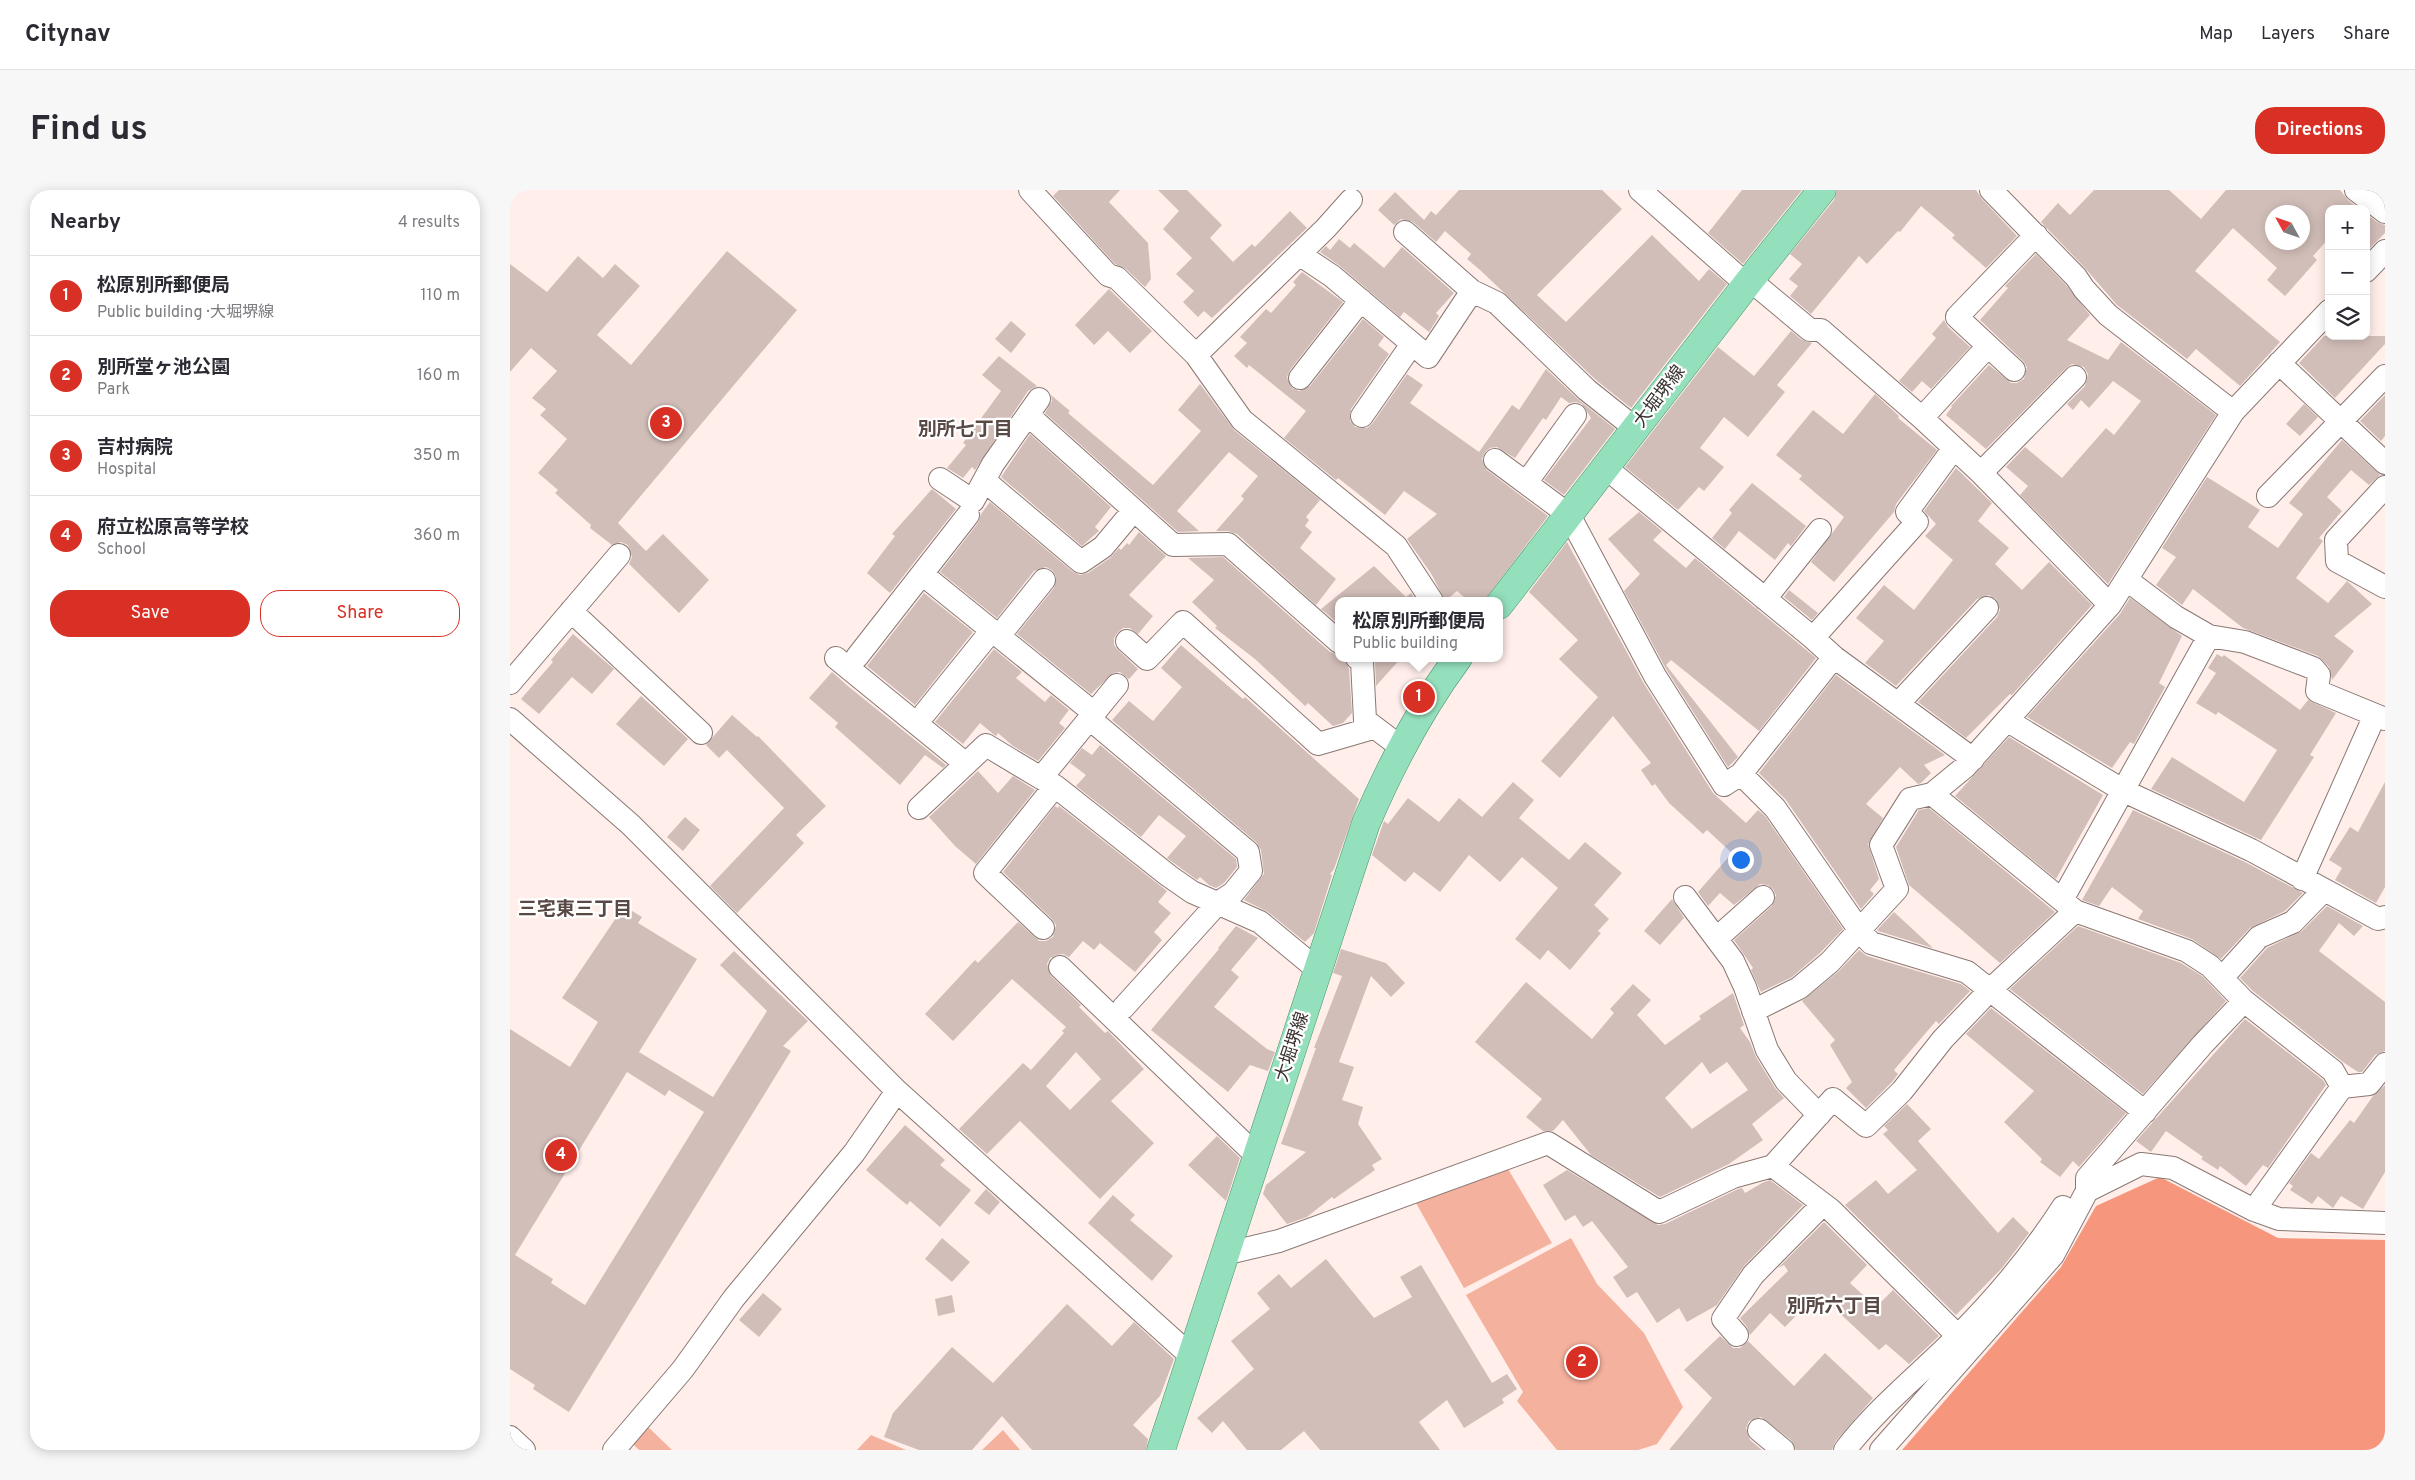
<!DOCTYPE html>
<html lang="en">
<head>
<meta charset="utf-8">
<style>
  :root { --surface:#fff; --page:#f7f7f7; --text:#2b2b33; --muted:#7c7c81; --line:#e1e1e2; --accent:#d93025 }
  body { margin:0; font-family:Overpass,"Noto Sans JP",sans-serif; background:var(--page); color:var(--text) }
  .controls { position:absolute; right:15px; top:15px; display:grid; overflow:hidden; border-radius:10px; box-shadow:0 2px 12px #0003 }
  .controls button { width:45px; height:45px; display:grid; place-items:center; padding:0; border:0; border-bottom:1px solid var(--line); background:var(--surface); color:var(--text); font:25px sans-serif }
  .compass { position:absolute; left:1755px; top:15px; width:45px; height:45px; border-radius:50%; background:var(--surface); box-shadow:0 2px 12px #0003; rotate:310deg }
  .you { position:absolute; left:1230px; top:669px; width:18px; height:18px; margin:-12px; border:4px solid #fff; border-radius:50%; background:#1a73e8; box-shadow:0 0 0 8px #1a73e833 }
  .badge { display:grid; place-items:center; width:32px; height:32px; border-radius:50%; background:var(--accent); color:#fff; font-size:16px; font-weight:700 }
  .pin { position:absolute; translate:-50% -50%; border:2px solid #fff; box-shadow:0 1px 5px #0006 }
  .popup { position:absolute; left:825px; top:407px; width:168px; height:65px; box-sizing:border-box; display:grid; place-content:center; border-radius:10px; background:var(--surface); filter:drop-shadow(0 1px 4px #0005); font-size:16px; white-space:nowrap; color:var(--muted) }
  .popup b { font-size:19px; color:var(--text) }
  .popup::after { content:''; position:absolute; left:50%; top:100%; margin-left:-10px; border:10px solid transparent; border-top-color:var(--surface) }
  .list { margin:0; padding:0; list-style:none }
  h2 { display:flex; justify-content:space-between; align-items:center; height:65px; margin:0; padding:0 20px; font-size:21px }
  h2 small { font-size:16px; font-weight:400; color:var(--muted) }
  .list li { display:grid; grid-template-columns:32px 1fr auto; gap:15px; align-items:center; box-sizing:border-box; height:80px; padding:0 20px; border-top:1px solid var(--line) }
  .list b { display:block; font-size:19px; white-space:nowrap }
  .list p { margin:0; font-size:16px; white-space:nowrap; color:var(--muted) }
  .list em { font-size:16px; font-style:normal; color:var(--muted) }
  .actions { display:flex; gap:10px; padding:15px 20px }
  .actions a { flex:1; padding:11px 0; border:1px solid var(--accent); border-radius:20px; text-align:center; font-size:18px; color:var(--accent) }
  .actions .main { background:var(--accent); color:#fff }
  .icon { flex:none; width:28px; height:28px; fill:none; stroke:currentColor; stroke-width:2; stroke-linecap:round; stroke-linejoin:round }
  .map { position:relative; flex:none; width:1875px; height:1260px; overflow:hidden; border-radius:20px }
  header { display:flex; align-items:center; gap:30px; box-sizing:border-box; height:70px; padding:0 25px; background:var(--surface); border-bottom:1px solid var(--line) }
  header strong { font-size:24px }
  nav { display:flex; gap:28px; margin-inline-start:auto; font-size:18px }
  .intro { display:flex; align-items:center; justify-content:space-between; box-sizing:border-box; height:120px; padding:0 30px }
  h1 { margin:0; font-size:35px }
  .button { padding:12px 22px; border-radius:20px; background:var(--accent); color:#fff; font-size:18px; font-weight:700 }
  main { display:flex; gap:30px; padding:0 30px }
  aside { flex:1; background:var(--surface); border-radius:20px; box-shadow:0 2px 12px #0003 }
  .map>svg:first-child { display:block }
  .green { fill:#f4b19d }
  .water { fill:#f6977d }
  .building { fill:#d2beb9; fill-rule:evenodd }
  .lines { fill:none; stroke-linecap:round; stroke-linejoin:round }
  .minor-casing { stroke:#8a7873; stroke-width:24 }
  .major-casing { stroke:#45956e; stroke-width:29 }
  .minor { stroke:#fff; stroke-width:22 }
  .major { stroke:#94e0bc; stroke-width:28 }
  .labels { text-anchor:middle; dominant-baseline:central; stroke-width:4.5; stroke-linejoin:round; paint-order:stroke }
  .street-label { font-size:18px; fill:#393230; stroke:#fff }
  .neighbourhood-label { font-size:19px; font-weight:bold; fill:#594944; stroke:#fff }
</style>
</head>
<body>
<header>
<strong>Citynav</strong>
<nav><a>Map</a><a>Layers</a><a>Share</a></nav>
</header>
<div class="intro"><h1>Find us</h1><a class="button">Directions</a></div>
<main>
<aside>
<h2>Nearby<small>4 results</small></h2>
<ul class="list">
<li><span class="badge">1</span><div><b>松原別所郵便局</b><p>Public building · 大堀堺線</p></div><em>110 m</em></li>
<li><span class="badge">2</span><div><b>別所堂ヶ池公園</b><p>Park</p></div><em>160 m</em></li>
<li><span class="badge">3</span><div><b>吉村病院</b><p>Hospital</p></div><em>350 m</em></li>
<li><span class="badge">4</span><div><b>府立松原高等学校</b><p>School</p></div><em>360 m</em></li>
</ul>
<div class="actions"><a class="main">Save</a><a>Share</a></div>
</aside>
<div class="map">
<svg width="1875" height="1260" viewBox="0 0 1875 1260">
  <rect width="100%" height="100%" fill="#ffeeea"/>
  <path class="green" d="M998,979l44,74 -88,45 -48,-85z
    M1061,1048l26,46 47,49 39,74 -26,37 -19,6h-81l-40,-49 6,-9 -57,-97z
    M136,1235l26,25h-33l-8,-8z
    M493,1240l17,20h-38z
    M361,1245l35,15h-49z"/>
  <path class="water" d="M1650,987l118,61 107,2v210h-483l159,-183 35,-61z"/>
  <path class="building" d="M549,0h61l-11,12 39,41 3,36 -6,8 -19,-18 -11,-5 -62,-68z
    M648,0h29l35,35 -12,13 23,24 19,-18 3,3 35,-36 17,17 -95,90 -8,-7 -6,6 -15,-15 11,-11 -18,-17 16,-16 -29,-29 16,-18z
    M949,0h143l20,19 -85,86 29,27 86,-87 47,46 10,-12 18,15 -96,124 -35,-28 -116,-110 -13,-11 4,-5 -26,-23 -9,11 -23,-20 -12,-3 -7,6 -16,-15 17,-18 29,28 7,-9 5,4z
    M1232,0h60l-59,74 -35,-31z
    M1327,0h139l6,9 35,37 -31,32 -34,-30 3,-3 -34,-29 -21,26 -2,-1 -31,33 -8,-8 -48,58 -21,-18 8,-10 -9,-7 13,-15 -12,-10 44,-54z
    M1584,0h75l32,29 25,-29h114l8,10 11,9h-30v29l-16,18 4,4 -32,36 -18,-16 10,-12 -44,-40 -38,43 85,71 -40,44 -44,-37 -9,10 -70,-54 -32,-37 -44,-46 17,-19 12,12zM1762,22h30v30h-30z
    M1856,24l11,8 8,3v8l-19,19z
    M829,49l11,9 4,-5 30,25 18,-21 52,46 -18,20 3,3 -10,16 -25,-20 -4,5 -60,-51 -20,-14 6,-6 4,4z
    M217,61l70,59 -179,213 28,28 17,-17 46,46 -30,33 -50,-49 3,-7 -4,-12 -7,-3 -9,3 -22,-17 1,-3 -36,-32 3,-3 -20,-17 29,-34 -27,-24 6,-6 -14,-11 25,-27 -26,-23 -21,24v-108l37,28 31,-36 25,22 12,-14 25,22 -43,49 34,30z
    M1526,64l30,31 24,30 -23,25 41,20 13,-18 95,73 -108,169 -88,-89 8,-9 -22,-19 19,-20 37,31 44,-50 8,7 27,-34 -28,-20 -24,27 -8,-8 -8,10 -6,-6 18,-18 3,-12 -4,-7 -12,-3 -6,4 -80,81 -40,-34 6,-8 -1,-1 38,-41 22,18h6l7,-4 3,-12 -4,-6 -43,-41 28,-32 -3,-2z
    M792,82l41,30 -53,68 -3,7 5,11 7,3 11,-5 53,-67 21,18 -6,8 11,9 -38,55 -1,12 5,6 12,1 5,-4 35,-50 16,11 -13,18 69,49 33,-47 7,5 27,-41 33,31 36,29 -51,66 -20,-15 47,-62 -9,-14 -6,-2 -7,1 -8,-6 -15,23 -3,-2 -28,40 -18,-11 -7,1 -5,4 -3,7 5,11 61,46 -64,85h-15l-12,-10 -12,10 -13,-26 -25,-36 30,-25 -33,-23 -19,24 -47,-37 -2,2 -52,-42 22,-27 -57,-46 -2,3 -13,-12 13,-13 -7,-6 26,-28 5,4 25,-28 -3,-3z
    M599,99l43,42 -22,22 -22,-22 -14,14 -19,-20z
    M1434,130l4,7 22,20 -39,42 -9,-8 -10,11 -13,-11 37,-43 -4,-4z
    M501,131l15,13 -15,19 -16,-14z
    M1281,141l11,9 10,3 -35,42 8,7 -37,45 -24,-20 -24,31 24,19 -20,24 -5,-4 -21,23 -53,-43 93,-120 36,29z
    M1814,146h61v8l-50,54 -36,-35z
    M489,166l38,30 -9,5 -53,79 -3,-3 -9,11 -16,-10 19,-23 -3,-2 38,-52 -19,-16z
    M690,194l34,46 86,70 -14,17 3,3 -4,6 7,6 -12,16 36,31 -20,26 -79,-71 -9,-3h-12l28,-32 -3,-3 17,-20 -29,-24 -52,59 22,20 -21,1 -133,-119 7,-12 -1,-6 19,16 -2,2 85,72 48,-54 -23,-21z
    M1365,204l24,22 -1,2 39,32 -41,54 -2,8 -60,70 -23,-20 33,-45 -45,-38 3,-3 -26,-21 37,-45 30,24z
    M1875,205v41l-4,5 -21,-20z
    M1794,214l14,13 -18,19 -14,-12z
    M520,244l81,73 -16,20 4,4 -17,15 -81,-69z
    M1832,250l38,35 -11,10 -18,-15 -24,27 15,14 -23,27 4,3 -27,37 32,25 19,-22 25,23 -38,32 20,15 -22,29 -3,-13 -11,-11 -75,-28 -50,-39 -11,16 -26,-20 20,-28 -14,-9 45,-71 53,33 -12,17 30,21 25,-34 -14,-11z
    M1446,278l36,35 -14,18 31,27 -14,16 27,26 27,-28 43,43 -80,90 -2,-1 -44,44 -48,-36 79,-85 3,-7 -4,-11 -7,-4 -12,4 -81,87 -31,-23 19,-22 -28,-23 28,-33 30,25 39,-50 -28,-24 11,-12 -12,-13z
    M1242,293l54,43 -15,20 -3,-3 -13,17 -36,-29 -14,18 -13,-11 20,-25 -3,-3z
    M422,299l24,20 -66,84 -23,-20 28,-37 -3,-2z
    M480,312l83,70 7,3 8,-2 22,-15 9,-10 2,2 6,-7 2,2 10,-13 27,24 -37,39 24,21 -15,18 -8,-6h-7l-5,4 -4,6v7l4,5 20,19 -9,10 -9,-7 -7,1 -22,21 -74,-60 37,-46 2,-12 -4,-6 -6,-3 -12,4 -37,47 -57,-46 38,-49 3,-9z
    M1129,322l23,19 -9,9 33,28 9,-10 121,100 -57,73 -88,-71 -5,5 72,92 -10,10 -62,-98 -42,-78 16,-17 -32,-35z
    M1057,352l76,140 70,111 33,30 12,-13 7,6 78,113 -22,23 -29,25 -31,15 -10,-22 2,-2 -19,-28 38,-34 4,-11 -3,-6 -5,-4 -8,-1 -26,21 -14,-12 -12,13 -10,-14 34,-39 -25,-23 -4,4 -34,-31 -14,-19 -3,2 -11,-16 10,-7 -38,-47 -53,62 -19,-17 57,-64 -39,-38 19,-19 -49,-48z
    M713,367l107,95 9,3v3h5l5,11 3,44 -9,10 -10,3 -25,-23 -3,3 -50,-47 -40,-31 2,-2 -25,-24 22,-22 -26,-22z
    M864,376l32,31 5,-4 5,8h-77v23l-18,-15z
    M1279,400l29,23 -6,7 -28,-23z
    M414,403l49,39 -58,73 -48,-39z
    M1620,408l52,38 -23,47 6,4 -31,57 -4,-2 -18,26 -85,-51 93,-103z
    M63,444l41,35 -22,25 -20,-17 -33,37 -18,-15 32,-37 -2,-2z
    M671,455l62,54 2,-2 114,102 -25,70 -4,5 2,1 -18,58 -9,9 -37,-30 -24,-12 20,-26 -3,-24 -5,-8 -144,-122 17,-19 24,20 29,-34 -21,-19z
    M484,459l28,23 -6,6 29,24 6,-7 18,15 -10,13 6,5 -27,33 -25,-15 -15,-13 -2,3 -3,-2 -13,-11 -17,21 -28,-22z
    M1707,464l5,3 2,-2 76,55 8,-10 28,13 -26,42 4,2 -53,83 -110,-51 21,-32 72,45 33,-52 -59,-38 -2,3 -20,-12 20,-30 -8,-5z
    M864,468h27l-25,28 -1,-25z
    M322,482l17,15 97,78 -3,3 -18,-13 -25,30 -65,-58 3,-4 -29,-25z
    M1326,485l109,80 -21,10 7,8 -10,10 -3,1 -18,-17 -34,37 17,14 -15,26 11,35 -9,11 4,4 -13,15 -75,-109 -27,-27z
    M131,506l47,43 -24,27 -48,-42z
    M222,525l25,22 1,-1 68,70 -30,29 8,8 -67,70 -27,-27 74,-78 -57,-58 -8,8 -13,-13z
    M1499,547l94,58 -47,84 -101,-83z
    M590,555l136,114 1,8 -13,16 -8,5 -7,-3 -9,-8 -3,3 -30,-22 19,-22 -27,-21 -18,22 -65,-51 10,-11 -16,-12 12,-15 10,7z
    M468,581l20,22 15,-17 22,14 -59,74 -21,-18 -26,-29z
    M1003,592l21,18 -15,18 50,42 16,-18 37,31 -28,32 15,14 -11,12 3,2 -31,37 -22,-20 -8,10 -25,-21 43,-51 -36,-31 -22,25 -31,-27 -29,37 -26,-20 -9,10 -33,-27 12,-34 4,3 20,-26 31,24 20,-24 23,19z
    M1875,592v105l-9,16 -41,-23 7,-12 -13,-8 21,-33 8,5z
    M545,616l3,2 1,-2 108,85 -9,11 13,11 -17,19 8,8 -27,32 -35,-29 -6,7 -11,-9 -14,16 -6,-3 -7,1 -6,3 -3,6 4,12 30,29 -2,2 26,26 3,-2 36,38 -33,32 43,42 -54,56 -80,-78 -33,33 -28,-25 64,-66 8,7 33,-37 -2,-2 4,-4 -54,-48 -59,62 -28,-27 50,-54 3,3 40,-41 21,19h7l7,-4 3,-12 -4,-6 -49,-47zM566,862l25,27 -31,31 -24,-24z
    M1419,618l126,104 -55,51 -91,-78 -13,-38 23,-37z
    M1623,620l112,52 58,31 -18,18 -35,17 -29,31 -29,-20 -54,-20 5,-8 -31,-24 -13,19 -17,-6z
    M175,627l15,13 -17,21 -16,-14z
    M1162,709l12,19 -24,27 -16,-14z
    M114,716l18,11 -4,6 59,36 -58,93 74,45 54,-86 -47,-46 14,-14 74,70 -25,25 8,5 -222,361 -36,-23 2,-4 -25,-16v-340l60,38 28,-45 -36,-24zM117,882l38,24 4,-6 35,22 -119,193 -34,-22 2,-4 -38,-24z
    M1817,716l36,20 -9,10 -15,-13 -20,28 66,51v49l-10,4 -13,17h-4l-15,-10 -90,-71 -13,-13 27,-30 35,-17z
    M1384,722l39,36 -55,-17 -1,-1z
    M726,736l22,12 -27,32 8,7 -25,30 53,42 8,3 -7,19 -18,-6 -22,27 -77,-62 68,-81 -1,-1z
    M1568,736l103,37 21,13 24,25 -83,93 -133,-105z
    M831,759l45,14 19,20 -14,14 -20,-21 -32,86 15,5 -12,33 21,7 -5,17 24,35 -10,6 3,5 -41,29 -2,-2 -25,20 -20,7 -24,-30 3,-9 40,-33 -25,-8 35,-96h-2l28,-72 -9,-3z
    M1349,760l8,6 94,28 9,7 -31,33 -3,-3 -42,49 4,4 -6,8 -26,26 -20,-20 6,-6 -22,-37 5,-5 -33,-39 36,-29z
    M1016,792l66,57 22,-26 -4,-4 23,-25 18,16 -14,15 28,30 36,-26 -2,-3 34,-23 11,32 -4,3 10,14 6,15 19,31 9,10 -32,26 11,16 -34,24 -69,33 -69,-42 -28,-35 -10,11h-10l-17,-14 16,-18 -67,-57zM1192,872l8,12 17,-12 21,28 -56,39 -27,-31z
    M1481,818l135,105 -47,54 -6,-6 -13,16 -20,-15 2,-3 -38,-37 30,-31 -68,-57z
    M1735,829l78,61 3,5 -58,83 -5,-3 -17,21 -26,-20 -2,4 -17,-11 2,-2 -37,-26 -15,21 -15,-11z
    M1875,895v87l-22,37 -22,-13 -8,12 -15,-12 -6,8 -22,-14 3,-4 -4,-3 22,-30 8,6 31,-39 4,3 19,-27z
    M1397,914l24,25 -13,12 80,92 15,-16 16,16 -27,35 -46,47 -111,-110 31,-25 12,14 29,-24 -34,-36 5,-4 -4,-4z
    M395,935l40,35 -5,5 31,25 -31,37 -30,-26 -3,4 -41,-35z
    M707,946l23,22 -14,43 -38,-36z
    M1057,980l91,55 7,-1 73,-35 4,-1 3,5 17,-10 8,-3 33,25 -59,61 -27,39 -30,17 -8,-14 -22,15 -20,-31 -10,6 -14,-21 15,-10 -36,-46 -9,6 -8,-12 -10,6 -22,-36z
    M476,999l14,13 -11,13 -15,-12z
    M603,1005l22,20 -5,5 43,36 -21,25 -64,-58z
    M1314,1032l43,43 -17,18 26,24 17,-17 46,46 -30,28 -23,-20 -7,6 -61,-57 -33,34 -15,-14 -20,22 -3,-8 -7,-9 48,-47 -4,-6 -6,3z
    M432,1048l28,24 -18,20 -27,-23z
    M816,1069l48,59 38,-21 -12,-20 21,-12 71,118 15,-9 10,15 -15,10 2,4 -40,25 -17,-28 -28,22 21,28h-120l-16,-19 -23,19h-34l-24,-29 -11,12 -15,-15 57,-49 -23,-28 39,-32 -13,-16 22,-19 12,14z
    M253,1103l19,16 -23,28 -20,-17z
    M442,1105l3,17 -17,4 -3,-17z
    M557,1114l45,42 22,-24 40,37 -14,37 -27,29 15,14 -2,11h-114l-30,-34 -30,34h-53l-35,-13 9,-24 59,-66 41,36z
    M1210,1146l13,12h7l8,-7 46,45 31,-33 48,45 -38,44 -3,8h-36l-5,-10 -30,-23 -12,4 -3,7 4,12 12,10h-93l43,-52 -28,-28z"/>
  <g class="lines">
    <defs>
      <path id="minor" d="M520,0l78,85 9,3 79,77 46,65 154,126 36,55
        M1130,0l106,94
        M1481,0l85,87 8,12 24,26 125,97
        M1846,0l29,22
        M895,42l67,59 25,12 90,87 49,39
        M789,64l33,22 96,81 44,-66
        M1856,81l19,-20
        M1240,90l60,50h11l101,88 59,55 129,132
        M686,165l130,-127 25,-28
        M1769,173l106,100
        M1504,180l-57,-53 79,-82
        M790,188l61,-78
        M518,225l145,130 55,-1 111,98
        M852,226l50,-72
        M1412,228l66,-72
        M985,270l74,55 86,161 69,109 17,-11 93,-117 -21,-19 104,-116 -10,-10 47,-64
        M1096,278l207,170
        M1471,283l94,-96
        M430,289l33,22 20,-37 46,-65
        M475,291l96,81 22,-15 30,-36
        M1016,293l49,-68
        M1875,297l-49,53 1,21 48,26
        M1758,306l117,-120
        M412,384l172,139
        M1617,390l49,37 33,19 36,6 68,26 6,7 -2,16 68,28
        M1255,409l55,-69
        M61,421l130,122
        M489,446l45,-56
        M617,451l20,18 36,-37 135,122 55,-16
        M347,467l111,-142
        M1324,467l139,102
        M326,468l130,106
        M847,468l5,4 3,58 37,28
        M0,493l109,-128
        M1388,514l89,-96
        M415,523l67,-83
        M0,529l121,106 266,266 294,265
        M580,529l158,133 3,19 -18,22 -15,10 -95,105
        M1498,531l116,70 127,59 127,69 7,-2
        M1231,584l34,34 85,123 11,12 96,29 178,140
        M533,589l12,7 -70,87 58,55
        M545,596l114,90 23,16 68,30 58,48
        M1422,604l142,116
        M409,618l67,-63 55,33 76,-93
        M1792,689l73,-164
        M1175,707l48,64 12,26 22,63 19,31 33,34
        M1552,710l147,-264
        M1207,748l46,-41
        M550,777l197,189
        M1712,788l37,-41 34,-15 30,-31
        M1243,821l46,-23 31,-26 67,-73 -16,-44 29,-46 22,-5 33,-27 145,-162 123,-193 96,-101
        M1263,976l58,44 127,126
        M1577,1001l54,-27 32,4 81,42 88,-123 27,-3 16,-20
        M1744,1020l25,9 106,4
        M714,1064l55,-13 269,-98 111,69 74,-35 40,-11 60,-67 33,27 36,-35 41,-52 48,-50 84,-78 112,40 23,15 34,35 89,70 9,16
        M1227,1145l-14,-16 30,-44 70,-71
        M1249,1240l24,20
        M0,1247l14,13
        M104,1260l69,-81 51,-71 120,-145 43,-62
        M1335,1260c32,-42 75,-76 112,-113 38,-38 77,-85 106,-130
        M1371,1260l172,-195 34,-64v-13l116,-134 41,-43"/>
      <path id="major" d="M989,415l251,-325 72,-90
        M651,1260l205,-627c25,-58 54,-114 92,-165"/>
    </defs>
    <use href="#minor" class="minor-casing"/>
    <use href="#major" class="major-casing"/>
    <use href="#minor" class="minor"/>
    <use href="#major" class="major"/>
  </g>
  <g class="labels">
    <g class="street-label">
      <text transform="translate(1150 207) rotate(-53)">大堀堺線</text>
      <text transform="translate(783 857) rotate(-72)">大堀堺線</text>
    </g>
    <g class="neighbourhood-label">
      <text x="455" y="240">別所七丁目</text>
      <text x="65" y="720">三宅東三丁目</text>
      <text x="1324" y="1117">別所六丁目</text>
    </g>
  </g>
</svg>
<div class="controls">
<button>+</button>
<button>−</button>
<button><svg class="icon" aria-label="layers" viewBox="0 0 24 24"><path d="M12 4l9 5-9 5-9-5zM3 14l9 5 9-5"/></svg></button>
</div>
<svg class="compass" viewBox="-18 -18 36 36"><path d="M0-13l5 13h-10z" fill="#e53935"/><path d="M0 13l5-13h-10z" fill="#7c7c81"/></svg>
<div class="you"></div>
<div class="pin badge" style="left:909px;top:507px">1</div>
<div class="popup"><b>松原別所郵便局</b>Public building</div>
<div class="pin badge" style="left:1072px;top:1172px">2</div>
<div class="pin badge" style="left:156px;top:233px">3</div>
<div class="pin badge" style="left:51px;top:965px">4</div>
</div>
</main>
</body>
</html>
